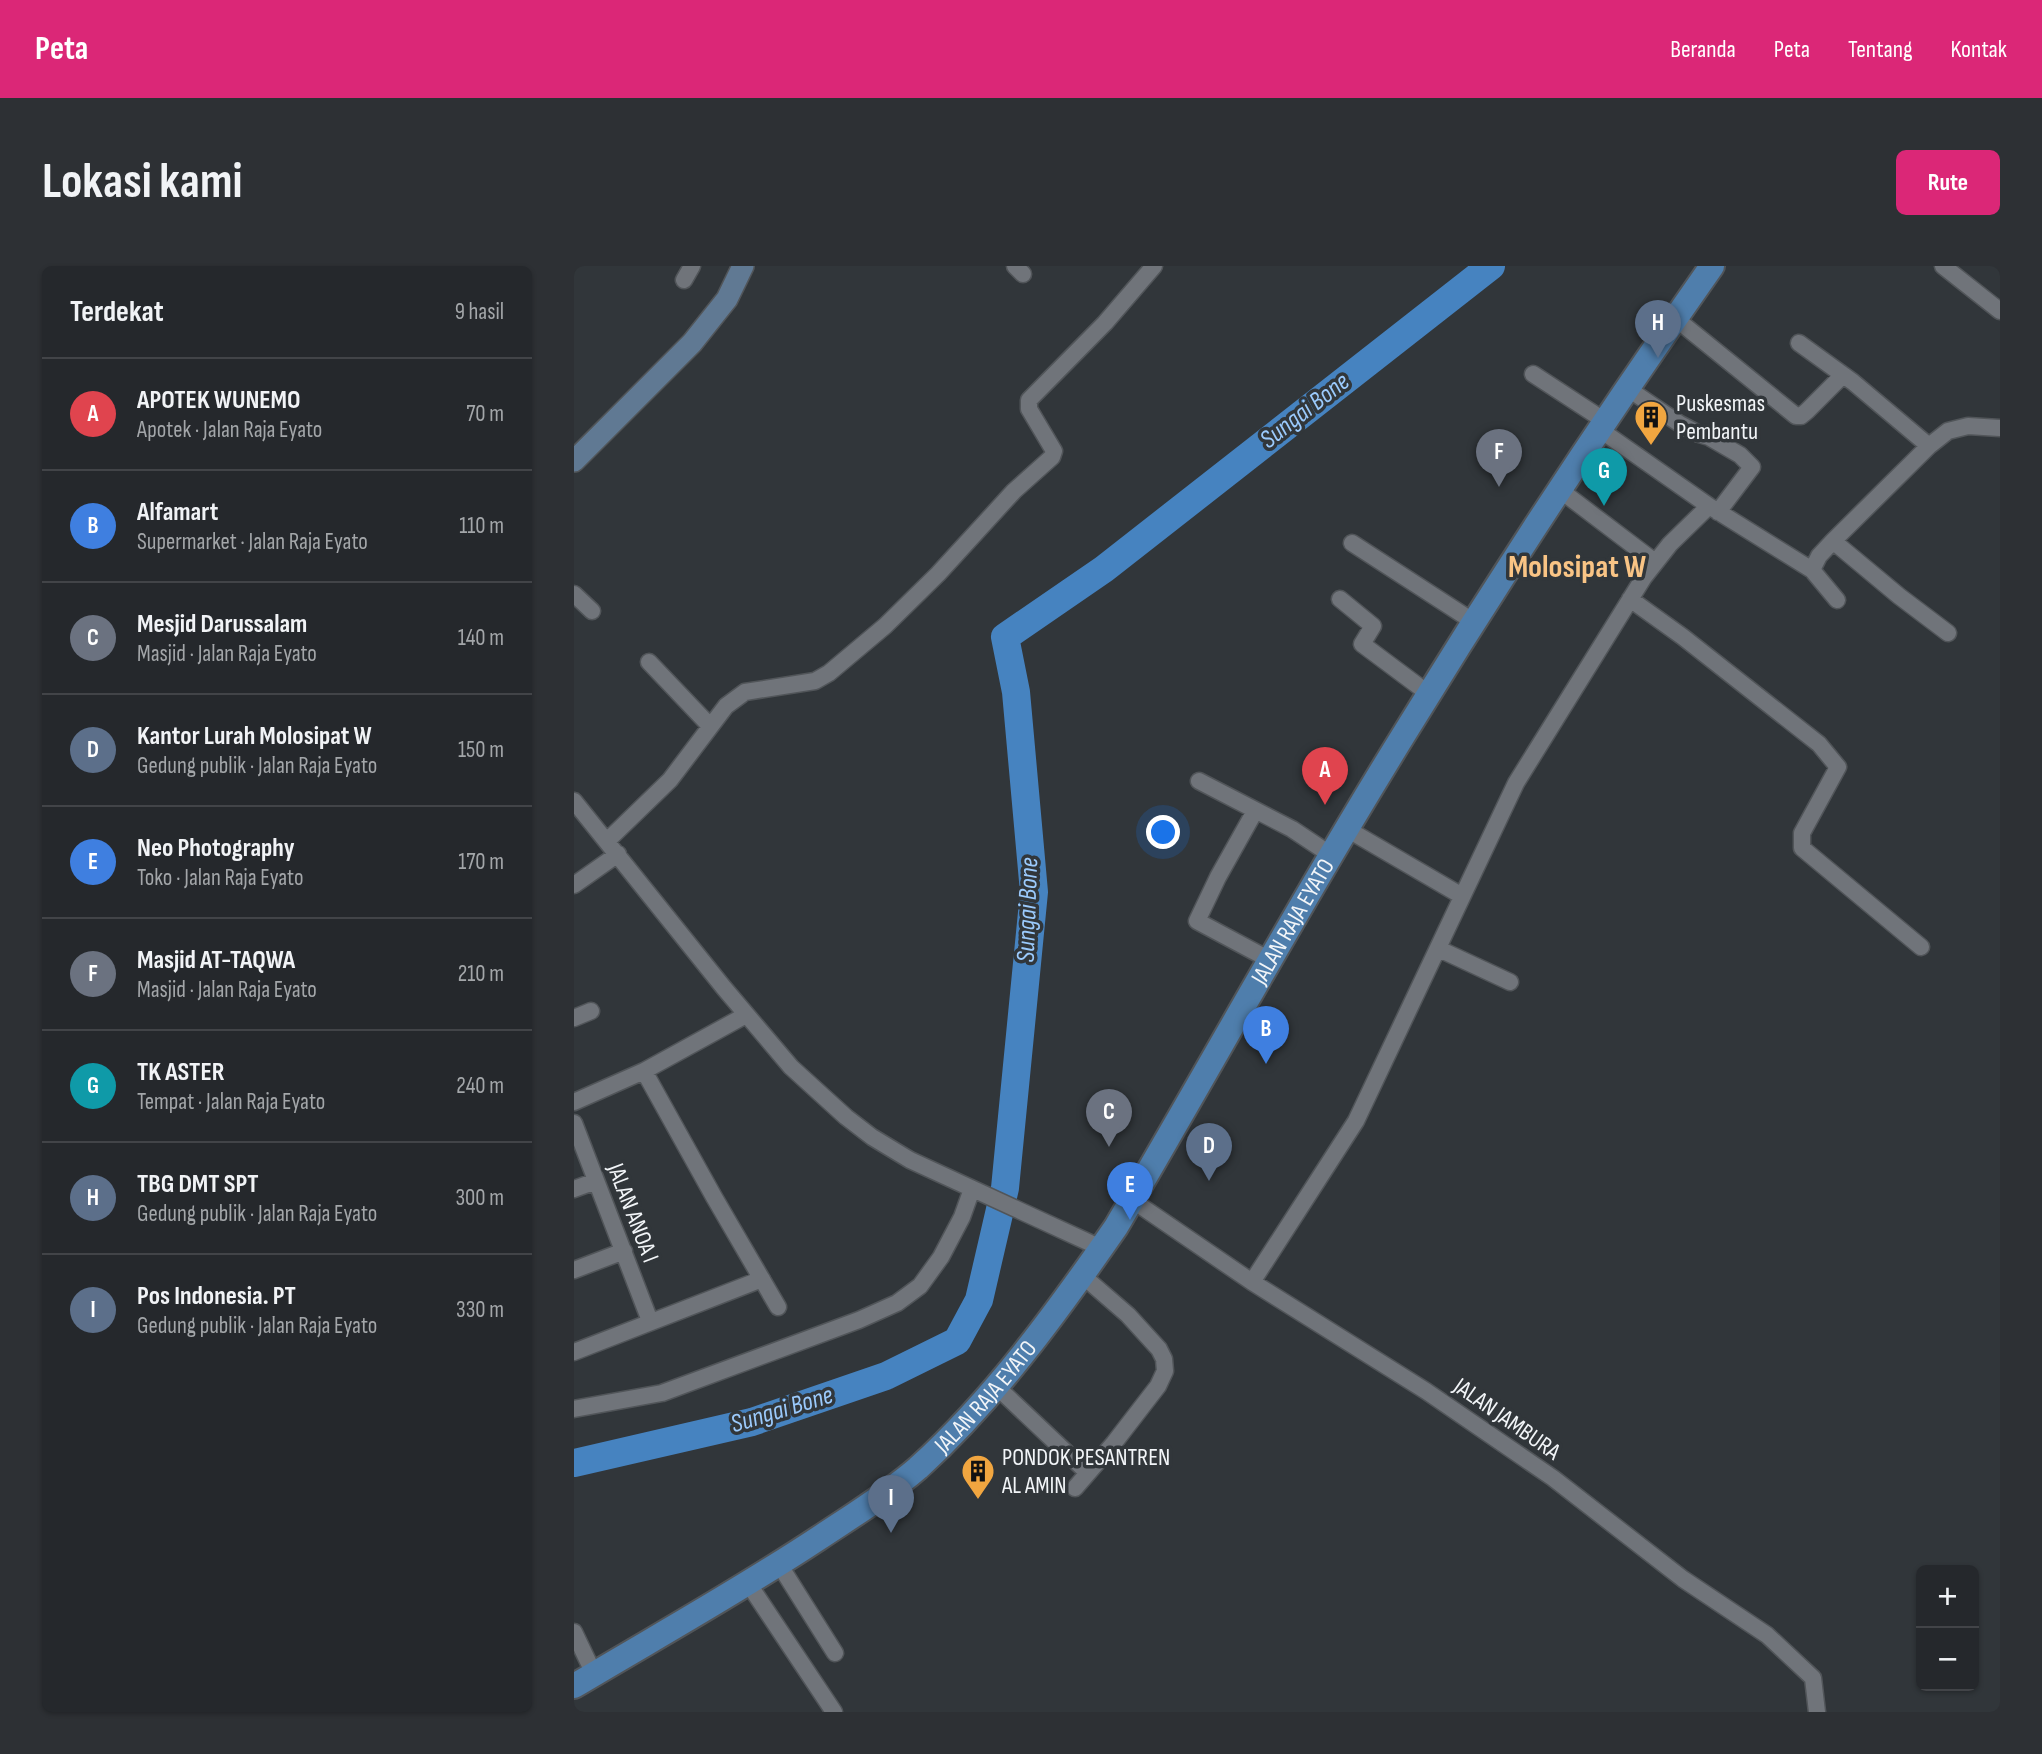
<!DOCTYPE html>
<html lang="id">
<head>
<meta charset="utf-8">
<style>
  :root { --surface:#25282c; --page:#2d3034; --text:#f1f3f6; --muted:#a3a6a9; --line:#424448; --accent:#db2777 }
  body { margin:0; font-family:"Sofia Sans Condensed",sans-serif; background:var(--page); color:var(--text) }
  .controls { position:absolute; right:21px; bottom:21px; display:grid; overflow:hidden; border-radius:10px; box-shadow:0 2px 5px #0004 }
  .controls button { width:63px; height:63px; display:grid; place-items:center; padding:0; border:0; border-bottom:2px solid var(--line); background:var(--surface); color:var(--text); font:35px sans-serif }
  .you { position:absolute; left:590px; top:567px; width:24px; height:24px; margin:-18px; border:5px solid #fff; border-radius:50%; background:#1a73e8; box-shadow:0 0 0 10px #1a73e833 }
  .badge { display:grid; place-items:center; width:46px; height:46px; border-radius:50%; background:var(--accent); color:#fff; font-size:23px; font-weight:700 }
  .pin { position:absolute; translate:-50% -58px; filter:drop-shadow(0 2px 4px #0008) }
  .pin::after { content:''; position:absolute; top:37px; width:24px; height:21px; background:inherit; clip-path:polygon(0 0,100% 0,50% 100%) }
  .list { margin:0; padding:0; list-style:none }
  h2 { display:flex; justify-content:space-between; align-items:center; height:91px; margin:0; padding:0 28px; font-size:30px }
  h2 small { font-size:23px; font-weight:400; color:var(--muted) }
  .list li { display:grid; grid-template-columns:46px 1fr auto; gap:21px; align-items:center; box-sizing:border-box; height:112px; padding:0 28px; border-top:2px solid var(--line) }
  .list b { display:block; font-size:26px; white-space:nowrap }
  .list p { margin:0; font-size:23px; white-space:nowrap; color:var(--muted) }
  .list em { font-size:23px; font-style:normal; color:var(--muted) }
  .map { position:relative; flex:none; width:1426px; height:1446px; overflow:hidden; border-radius:10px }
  header { display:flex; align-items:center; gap:42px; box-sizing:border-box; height:98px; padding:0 35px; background:var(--accent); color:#fff }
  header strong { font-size:33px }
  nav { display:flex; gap:38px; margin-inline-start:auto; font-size:24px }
  .intro { display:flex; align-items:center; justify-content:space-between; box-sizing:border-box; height:168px; padding:0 42px }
  h1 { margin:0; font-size:49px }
  .button { padding:18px 32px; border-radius:10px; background:var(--accent); color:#fff; font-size:24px; font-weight:700 }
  main { display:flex; gap:42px; padding:0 42px }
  aside { flex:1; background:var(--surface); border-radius:10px; box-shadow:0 2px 5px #0004 }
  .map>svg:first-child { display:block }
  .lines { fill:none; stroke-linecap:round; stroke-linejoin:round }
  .river { stroke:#4683c0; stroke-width:28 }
  .street-casing { stroke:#515559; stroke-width:19 }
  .secondary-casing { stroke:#515559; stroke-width:24 }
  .primary-casing { stroke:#515559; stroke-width:28 }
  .street { stroke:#70747a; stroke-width:16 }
  .secondary { stroke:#607993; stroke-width:21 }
  .primary { stroke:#4f7eac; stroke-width:24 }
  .labels { text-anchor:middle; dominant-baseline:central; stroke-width:7; stroke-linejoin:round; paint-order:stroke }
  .poi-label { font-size:24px; fill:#f2f5f8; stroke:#31363a; text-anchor:start }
  .street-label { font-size:24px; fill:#f2f5f8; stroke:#31363a }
  .water-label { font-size:26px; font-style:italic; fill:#9bcafc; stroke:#31363a }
  .district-label { font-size:32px; font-weight:bold; fill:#f9c485; stroke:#31363a }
</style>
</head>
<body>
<header>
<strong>Peta</strong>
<nav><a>Beranda</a><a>Peta</a><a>Tentang</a><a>Kontak</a></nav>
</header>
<div class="intro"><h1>Lokasi kami</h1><a class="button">Rute</a></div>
<main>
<aside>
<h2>Terdekat<small>9 hasil</small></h2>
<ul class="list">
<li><span class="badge" style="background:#e0444e">A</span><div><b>APOTEK WUNEMO</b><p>Apotek · Jalan Raja Eyato</p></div><em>70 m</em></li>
<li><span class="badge" style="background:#3f7fe0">B</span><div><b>Alfamart</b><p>Supermarket · Jalan Raja Eyato</p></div><em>110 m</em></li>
<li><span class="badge" style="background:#6b7280">C</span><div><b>Mesjid Darussalam</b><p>Masjid · Jalan Raja Eyato</p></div><em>140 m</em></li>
<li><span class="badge" style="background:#5c6f8a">D</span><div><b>Kantor Lurah Molosipat W</b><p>Gedung publik · Jalan Raja Eyato</p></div><em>150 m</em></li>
<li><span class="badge" style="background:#3f7fe0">E</span><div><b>Neo Photography</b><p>Toko · Jalan Raja Eyato</p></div><em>170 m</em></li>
<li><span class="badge" style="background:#6b7280">F</span><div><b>Masjid AT-TAQWA</b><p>Masjid · Jalan Raja Eyato</p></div><em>210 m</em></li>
<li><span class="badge" style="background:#0f9aa8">G</span><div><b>TK ASTER</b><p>Tempat · Jalan Raja Eyato</p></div><em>240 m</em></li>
<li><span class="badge" style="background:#5c6f8a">H</span><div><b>TBG DMT SPT</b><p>Gedung publik · Jalan Raja Eyato</p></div><em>300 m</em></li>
<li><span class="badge" style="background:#5c6f8a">I</span><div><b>Pos Indonesia. PT</b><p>Gedung publik · Jalan Raja Eyato</p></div><em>330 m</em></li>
</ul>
</aside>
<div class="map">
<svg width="1426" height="1446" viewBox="0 0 1426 1446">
  <rect width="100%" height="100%" fill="#31363a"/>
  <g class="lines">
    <path class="river" d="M0,1197l178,-41 134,-46 71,-35 22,-41 26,-112 29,-296 -18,-200 -11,-55 99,-68 387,-303"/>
    <defs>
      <path id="street" d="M441,0l8,8
        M1369,0l57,45
        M110,14l8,-14
        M1101,52l121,98h5l6,-5 36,-36
        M1225,77l54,39 76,64
        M959,108l72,47
        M1053,122l53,36 19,10 10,3 31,18 12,12 -34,45
        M1025,163l110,77 103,64 25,30
        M986,224l95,72
        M1259,275l66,55 49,37
        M778,277l122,79
        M1238,304l7,-14 14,-15 96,-95 19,-15 20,-5 32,2
        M0,328l18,17
        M766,333l33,27 -11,18 67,50
        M1056,333l53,38 136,107 19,23 -36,66v15l119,99
        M75,396l61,64
        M625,515l93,48 39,26
        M0,535l150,187 67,79 55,50 26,20 38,23 191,88
        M681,545l-37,66 -21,44 73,39
        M773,563l115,67
        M33,575l63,-61 56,-74 19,-14 70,-11 14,-8 56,-47 53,-52 76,-83 38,-34 2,-6 -25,-42v-9l76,-77 49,-57
        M0,619l44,-31
        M865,683l71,33
        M0,752l17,-7
        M70,805l70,126 64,110
        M0,836l70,-31 102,-56
        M0,857l76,198
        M0,923l22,-8
        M558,934l120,82 174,109 127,87 130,101 84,56 46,43 4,34
        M0,1004l50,-19
        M678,1016l104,-161 160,-338 128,-206 26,-33 39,-38
        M0,1086l188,-73
        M422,1120l92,87
        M0,1143l88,-16 197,-73 38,-17 23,-17 21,-29 21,-40 10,-28
        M501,1222l39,-45 44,-57 7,-15 -1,-12 -5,-10 -31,-34 -45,-39
        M205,1298l56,89
        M174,1317l86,129
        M0,1366l20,42"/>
      <path id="secondary" d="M0,195l118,-118 35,-44 16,-33"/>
      <g id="primary">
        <path id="s1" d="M0,1420c82,-49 165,-95 245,-148 33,-22 69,-44 99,-70 77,-70 139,-156 198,-241 97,-165 189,-333 290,-496 97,-158 199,-313 306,-465"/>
      </g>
    </defs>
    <use href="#street" class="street-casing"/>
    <use href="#secondary" class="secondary-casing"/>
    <use href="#primary" class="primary-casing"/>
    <use href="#street" class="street"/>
    <use href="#secondary" class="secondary"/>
    <use href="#primary" class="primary"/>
  </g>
  <defs>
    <symbol id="building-pin" viewBox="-11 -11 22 30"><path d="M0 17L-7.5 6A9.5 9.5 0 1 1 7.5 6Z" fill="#f1a640" stroke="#31363a"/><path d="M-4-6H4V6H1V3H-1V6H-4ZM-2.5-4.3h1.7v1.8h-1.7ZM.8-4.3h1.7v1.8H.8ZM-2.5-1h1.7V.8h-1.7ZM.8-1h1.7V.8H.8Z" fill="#111"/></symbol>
  </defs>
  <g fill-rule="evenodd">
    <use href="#building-pin" x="1058" y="132" width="38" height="52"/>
    <use href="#building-pin" x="385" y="1186" width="38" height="52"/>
  </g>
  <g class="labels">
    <g class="poi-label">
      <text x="1102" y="137">Puskesmas<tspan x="1102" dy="28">Pembantu</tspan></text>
      <text x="428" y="1191">PONDOK PESANTREN<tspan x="428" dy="28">AL AMIN</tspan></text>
    </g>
    <g class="street-label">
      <text stroke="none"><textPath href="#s1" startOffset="1073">JALAN RAJA EYATO</textPath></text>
      <text transform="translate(59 947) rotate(69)">JALAN ANOA I</text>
      <text stroke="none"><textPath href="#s1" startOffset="506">JALAN RAJA EYATO</textPath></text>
      <text transform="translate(933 1153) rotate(35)">JALAN JAMBURA</text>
    </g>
    <g class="water-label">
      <text transform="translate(731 145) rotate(-38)">Sungai Bone</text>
      <text transform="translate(454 644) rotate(-88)">Sungai Bone</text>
      <text transform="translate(208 1144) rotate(-17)">Sungai Bone</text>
    </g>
    <g class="district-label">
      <text x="1003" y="301">Molosipat W</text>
    </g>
  </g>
</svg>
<div class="controls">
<button>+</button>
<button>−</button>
</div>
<div class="you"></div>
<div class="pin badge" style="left:751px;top:539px;background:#e0444e">A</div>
<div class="pin badge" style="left:692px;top:798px;background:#3f7fe0">B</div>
<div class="pin badge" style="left:535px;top:881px;background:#6b7280">C</div>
<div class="pin badge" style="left:635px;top:915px;background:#5c6f8a">D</div>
<div class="pin badge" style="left:556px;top:954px;background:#3f7fe0">E</div>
<div class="pin badge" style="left:925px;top:221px;background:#6b7280">F</div>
<div class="pin badge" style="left:1030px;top:240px;background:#0f9aa8">G</div>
<div class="pin badge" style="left:1084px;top:92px;background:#5c6f8a">H</div>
<div class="pin badge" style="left:317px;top:1267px;background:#5c6f8a">I</div>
</div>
</main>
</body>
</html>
